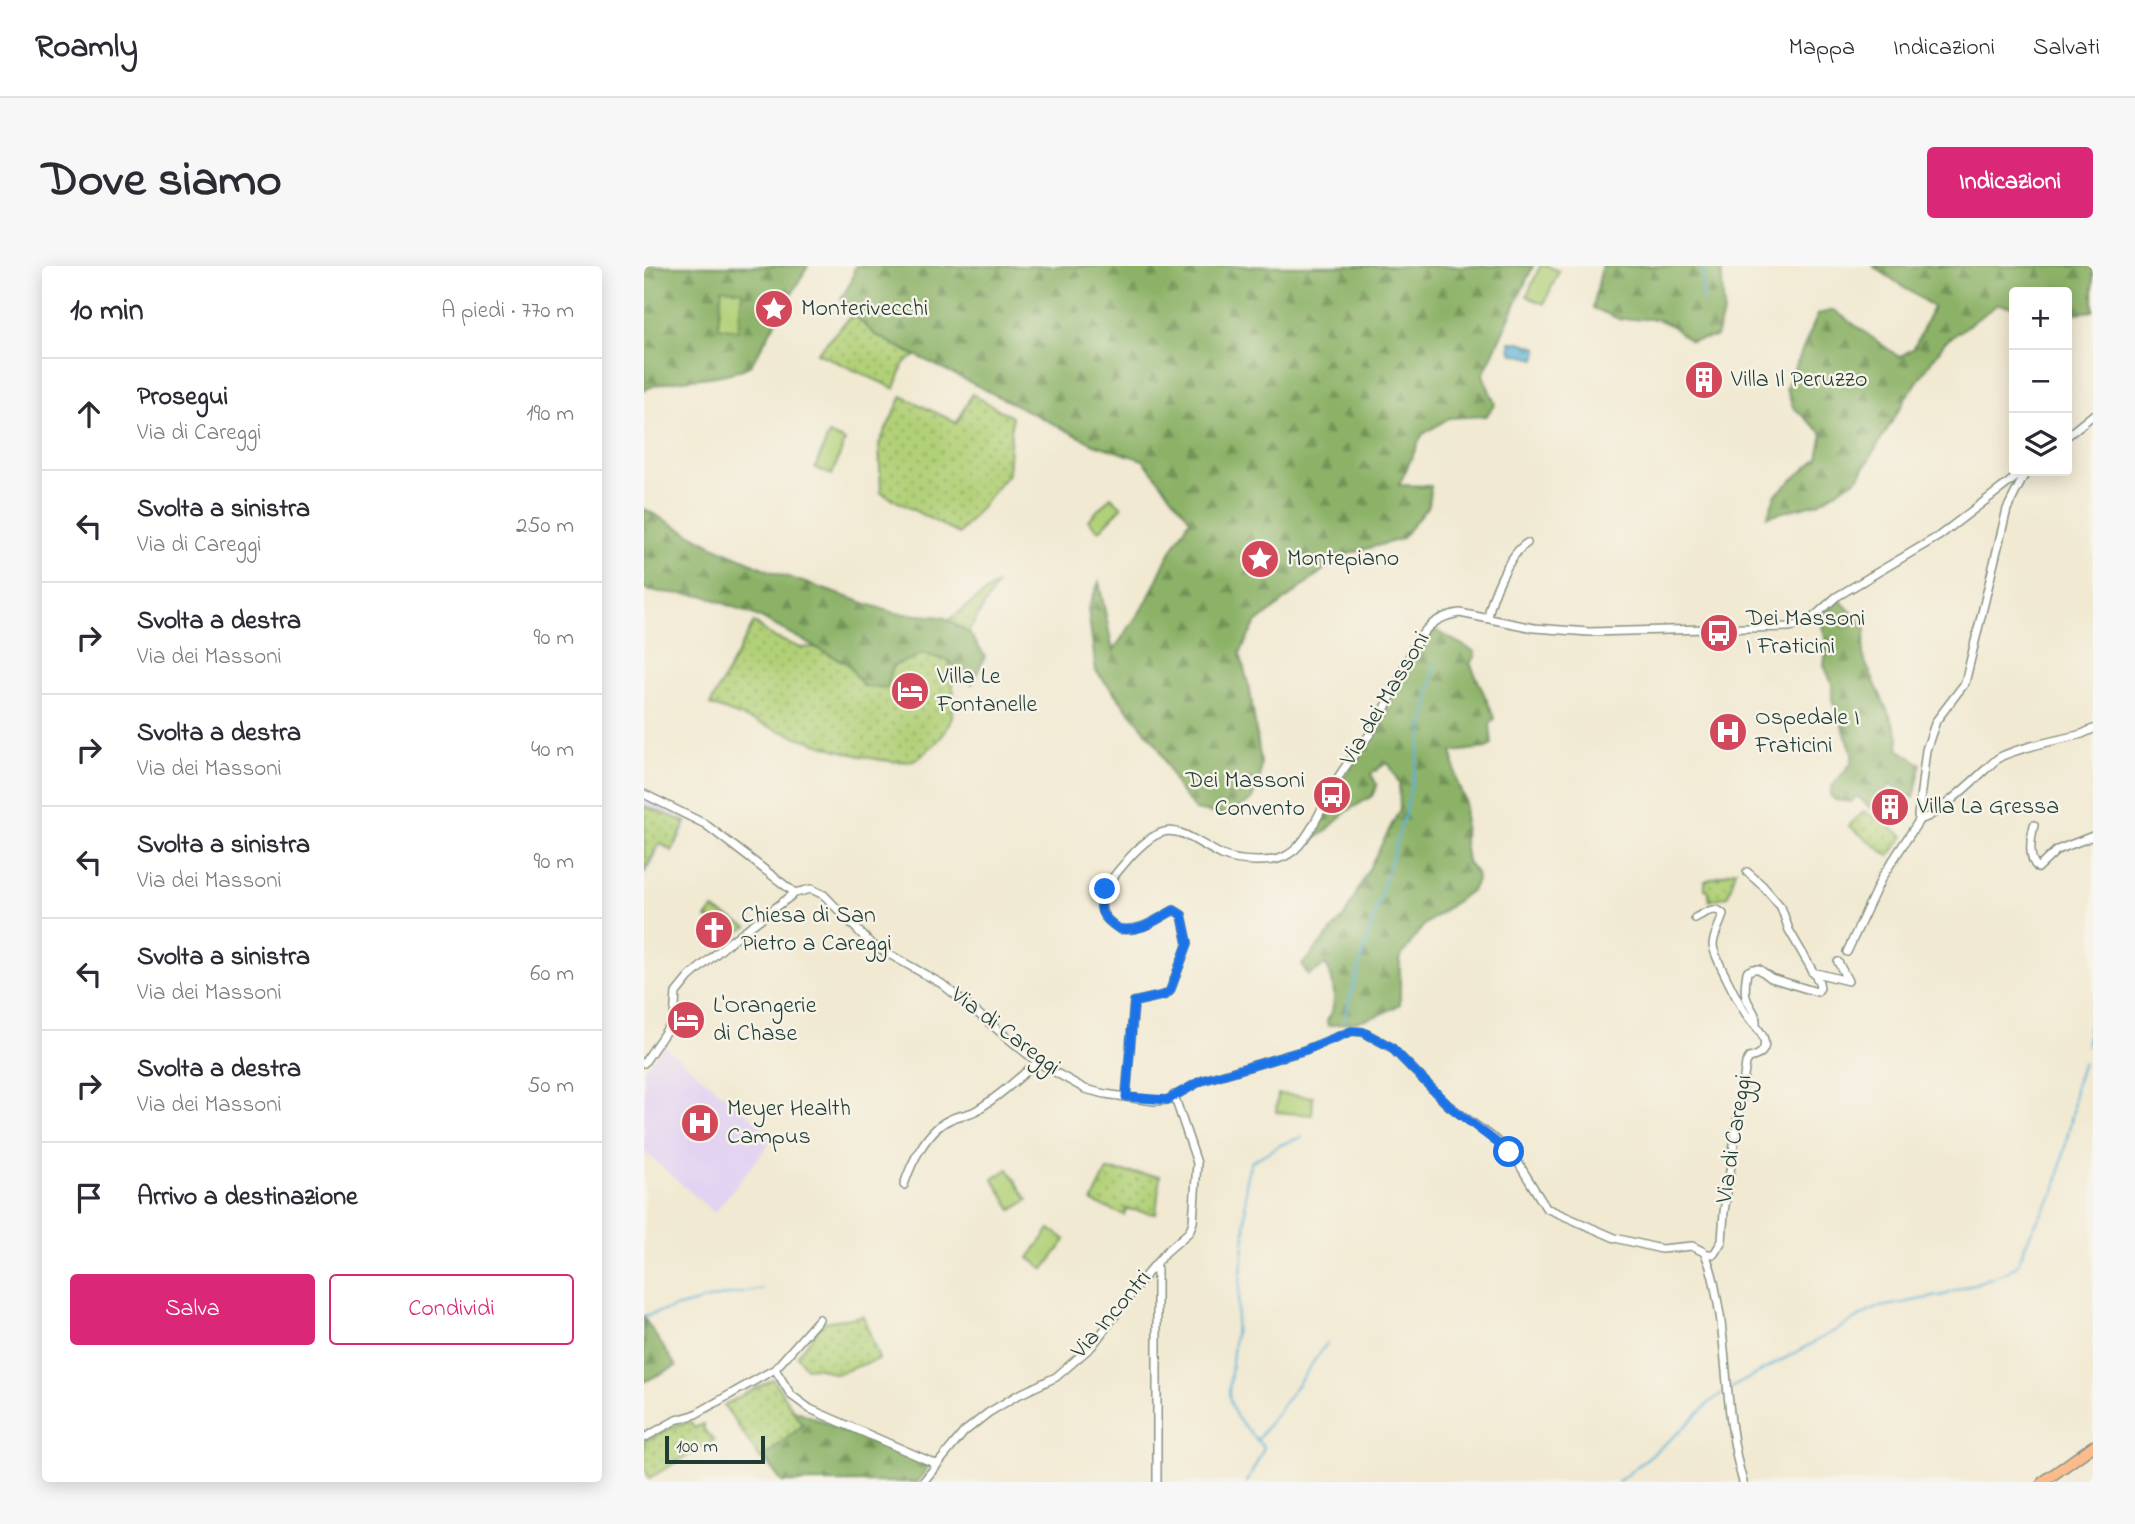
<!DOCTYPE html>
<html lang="it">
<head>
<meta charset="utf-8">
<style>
  :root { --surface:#fff; --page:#f7f7f7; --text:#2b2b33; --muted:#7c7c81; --line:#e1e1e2; --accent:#db2777 }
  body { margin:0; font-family:"Indie Flower",sans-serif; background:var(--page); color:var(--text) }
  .controls { position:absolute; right:21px; top:21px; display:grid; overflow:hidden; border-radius:7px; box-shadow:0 4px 18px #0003 }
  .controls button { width:63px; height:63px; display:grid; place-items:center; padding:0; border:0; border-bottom:2px solid var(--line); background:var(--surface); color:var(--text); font:35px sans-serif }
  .scale { position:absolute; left:21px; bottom:18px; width:100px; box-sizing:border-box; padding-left:7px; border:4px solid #1f3d34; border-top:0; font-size:19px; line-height:24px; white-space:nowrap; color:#1f3d34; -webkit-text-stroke:5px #f7f3e8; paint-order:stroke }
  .stop { position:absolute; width:21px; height:21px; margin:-16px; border:5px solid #1a73e8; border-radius:50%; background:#fff }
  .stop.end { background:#1a73e8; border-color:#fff; box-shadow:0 2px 7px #0008 }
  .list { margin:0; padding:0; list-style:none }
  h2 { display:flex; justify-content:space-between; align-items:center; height:91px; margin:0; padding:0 28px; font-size:30px }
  h2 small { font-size:23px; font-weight:400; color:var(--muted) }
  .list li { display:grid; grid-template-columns:46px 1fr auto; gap:21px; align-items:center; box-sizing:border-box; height:112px; padding:0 28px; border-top:2px solid var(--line) }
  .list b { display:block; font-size:26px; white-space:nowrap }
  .list p { margin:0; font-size:23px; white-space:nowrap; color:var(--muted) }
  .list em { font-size:23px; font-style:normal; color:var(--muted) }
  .actions { display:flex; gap:14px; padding:21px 28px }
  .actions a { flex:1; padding:16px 0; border:2px solid var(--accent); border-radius:7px; text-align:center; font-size:24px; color:var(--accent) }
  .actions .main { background:var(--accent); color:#fff }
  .icon { flex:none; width:38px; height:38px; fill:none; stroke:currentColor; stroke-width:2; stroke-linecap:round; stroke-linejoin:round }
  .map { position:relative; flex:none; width:1449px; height:1216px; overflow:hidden; border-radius:7px }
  header { display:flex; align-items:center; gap:42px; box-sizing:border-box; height:98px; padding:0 35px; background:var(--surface); border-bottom:2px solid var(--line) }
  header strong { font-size:33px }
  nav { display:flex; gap:38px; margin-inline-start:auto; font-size:24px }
  .intro { display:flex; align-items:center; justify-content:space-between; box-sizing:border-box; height:168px; padding:0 42px }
  h1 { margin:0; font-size:49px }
  .button { padding:18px 32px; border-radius:7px; background:var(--accent); color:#fff; font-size:24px; font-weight:700 }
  main { display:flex; gap:42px; padding:0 42px }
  aside { flex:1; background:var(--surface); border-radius:7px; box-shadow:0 4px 18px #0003 }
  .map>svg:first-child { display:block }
  .built { fill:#e3d3f2 }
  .grass { fill:url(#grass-dots); stroke:#688656; stroke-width:2 }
  .forest { fill:url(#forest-firs); stroke:#56784e; stroke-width:2 }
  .cemetery { fill:url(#cemetery-stones); stroke:#688656; stroke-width:2 }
  .garden { fill:#b1d077; stroke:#688656; stroke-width:2 }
  .water { fill:url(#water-waves); stroke:#3e7886; stroke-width:2 }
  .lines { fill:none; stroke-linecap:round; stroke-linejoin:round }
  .stream { stroke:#5db3d9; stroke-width:2 }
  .minor-casing { stroke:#889382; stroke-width:10 }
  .major-casing { stroke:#889382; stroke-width:13 }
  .minor { stroke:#fff; stroke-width:7 }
  .major { stroke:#fbbb8d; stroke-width:10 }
  .route { stroke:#1a73e8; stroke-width:9 }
  .labels { text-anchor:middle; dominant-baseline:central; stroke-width:5; stroke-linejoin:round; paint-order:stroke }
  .poi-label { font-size:24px; fill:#1f3d34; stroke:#f7f3e8; text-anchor:start }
  .street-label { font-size:24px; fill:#1f3d34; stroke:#f7f3e8 }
</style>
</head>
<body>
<header>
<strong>Roamly</strong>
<nav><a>Mappa</a><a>Indicazioni</a><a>Salvati</a></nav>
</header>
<div class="intro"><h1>Dove siamo</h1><a class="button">Indicazioni</a></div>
<main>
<aside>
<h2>10 min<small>A piedi · 770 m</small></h2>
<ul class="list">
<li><svg class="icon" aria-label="ahead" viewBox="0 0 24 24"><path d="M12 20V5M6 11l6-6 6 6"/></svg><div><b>Prosegui</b><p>Via di Careggi</p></div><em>190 m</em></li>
<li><svg class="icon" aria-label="left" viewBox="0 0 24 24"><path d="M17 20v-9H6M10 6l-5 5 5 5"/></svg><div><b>Svolta a sinistra</b><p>Via di Careggi</p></div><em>250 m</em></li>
<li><svg class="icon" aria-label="right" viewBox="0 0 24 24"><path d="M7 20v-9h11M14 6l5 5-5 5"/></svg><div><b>Svolta a destra</b><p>Via dei Massoni</p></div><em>90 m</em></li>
<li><svg class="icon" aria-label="right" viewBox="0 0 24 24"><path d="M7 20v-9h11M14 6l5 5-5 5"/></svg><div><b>Svolta a destra</b><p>Via dei Massoni</p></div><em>40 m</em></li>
<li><svg class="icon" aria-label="left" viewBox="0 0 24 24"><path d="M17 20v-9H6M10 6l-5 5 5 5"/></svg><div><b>Svolta a sinistra</b><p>Via dei Massoni</p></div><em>90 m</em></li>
<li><svg class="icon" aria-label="left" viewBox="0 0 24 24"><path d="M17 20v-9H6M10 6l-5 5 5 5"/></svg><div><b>Svolta a sinistra</b><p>Via dei Massoni</p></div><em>60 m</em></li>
<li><svg class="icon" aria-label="right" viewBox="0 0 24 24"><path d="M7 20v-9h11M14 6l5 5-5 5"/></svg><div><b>Svolta a destra</b><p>Via dei Massoni</p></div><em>50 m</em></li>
<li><svg class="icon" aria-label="arrive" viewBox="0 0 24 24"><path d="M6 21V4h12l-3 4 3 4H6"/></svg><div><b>Arrivo a destinazione</b></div></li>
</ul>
<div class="actions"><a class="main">Salva</a><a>Condividi</a></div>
</aside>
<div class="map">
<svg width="1449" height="1216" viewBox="0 0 1449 1216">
  <defs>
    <pattern id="grass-dots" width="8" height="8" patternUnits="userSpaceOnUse" patternTransform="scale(1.75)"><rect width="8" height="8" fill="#b1d077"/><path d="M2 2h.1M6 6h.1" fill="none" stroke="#8faa62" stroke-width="1.8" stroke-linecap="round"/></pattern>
    <pattern id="forest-firs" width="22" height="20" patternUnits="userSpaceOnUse" patternTransform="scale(1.75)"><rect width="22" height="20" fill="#8cb268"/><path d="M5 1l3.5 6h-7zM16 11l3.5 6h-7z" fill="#729256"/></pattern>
    <pattern id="cemetery-stones" width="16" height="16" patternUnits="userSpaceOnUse" patternTransform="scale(1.75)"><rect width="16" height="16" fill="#b1d077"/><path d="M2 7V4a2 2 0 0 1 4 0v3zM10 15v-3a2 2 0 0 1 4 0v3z" fill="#8faa62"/></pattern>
    <pattern id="water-waves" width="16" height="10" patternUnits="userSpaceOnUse" patternTransform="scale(1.75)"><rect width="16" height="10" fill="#5db3d9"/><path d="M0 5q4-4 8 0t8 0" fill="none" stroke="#4c93b1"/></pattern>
  </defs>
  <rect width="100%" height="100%" fill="#f7f3e8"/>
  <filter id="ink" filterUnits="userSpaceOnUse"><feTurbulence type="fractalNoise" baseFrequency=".0143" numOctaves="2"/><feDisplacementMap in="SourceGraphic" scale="14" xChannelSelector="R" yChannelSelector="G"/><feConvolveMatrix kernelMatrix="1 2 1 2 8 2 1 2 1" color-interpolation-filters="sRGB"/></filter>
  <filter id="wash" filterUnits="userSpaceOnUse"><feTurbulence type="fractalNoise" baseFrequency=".00686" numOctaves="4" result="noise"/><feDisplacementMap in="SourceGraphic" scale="28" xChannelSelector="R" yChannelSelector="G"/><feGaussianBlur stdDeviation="1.57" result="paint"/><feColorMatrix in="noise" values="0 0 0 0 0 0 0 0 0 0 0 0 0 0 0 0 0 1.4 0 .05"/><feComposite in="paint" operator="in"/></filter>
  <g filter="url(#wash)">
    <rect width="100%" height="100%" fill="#f1e9d1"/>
    <path class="built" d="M0,533l45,22 -16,32 -12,-7 -17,33z
      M19,779l112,92 -61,76 -70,-62v-82z"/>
    <path class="grass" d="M209,48l22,21 41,21 -12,7 -9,26 -78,-36z
      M328,128l40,23 -4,57 -49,60 -78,-41 -2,-49 23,-48 55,27z
      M353,318l-38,64 -10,13c7,35 11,64 -20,88 -3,3 -8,8 -12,10 -36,15 -167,-40 -207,-54l44,-83 19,15 28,11 13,-1 34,17 15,22 29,-20 30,-12 28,-35z
      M0,540l42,16 -14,29 -12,-8 -16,30z
      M1220,545l40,25 -15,20 -40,-30z
      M1092,604l-8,26 -19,5v-10l-4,-2v-8z
      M463,904l53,6 -4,38 -30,-5 -2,6 -32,-13z
      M219,1050l16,43 -43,15 -20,-7 -10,1 -9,-12 27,-34z
      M129,1113l30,46 -42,35 -37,-55z
      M47,1156l3,6 10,-4v6l11,10 -66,38 -5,-11v-26l35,-17z"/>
    <path class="forest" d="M0,0h164l-57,99c-33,18 -73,9 -107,25z
      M211,0h678l-50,109 12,29 -9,12 -37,2 -27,17 -23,50 32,1 -2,19 -28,34 -60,17 -86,68 -15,29 10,38 11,72 -1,15 -9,23 -27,14 -29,-5 -18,-23 -19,-41 -62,-75 -8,-62 11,-27 14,69 34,-50 20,-43 23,-39 -47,-59 -49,-16 -219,-109 -22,-21 -12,-15 11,-19z
      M958,0h119l3,45 -8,26 -26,4 -18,-15 -16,-7h-37l-26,-11z
      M1229,0h220v45l-26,3v-22h-53v15l-16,-3 -53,38 -39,56 -48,80 -40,25 -51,13 9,-22 42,-36 5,-24 -30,-27 -7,-19 32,-74 16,-4 65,47 15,-9 19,-41z
      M0,243l67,36 59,26 124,42 49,4 26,16 16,23 -13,28 -23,-23 -26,-7 -30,12 -6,22 -24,-2 -15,-22 -91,-48 -52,-20 -55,-5 -6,-3z
      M1195,333l27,29 -3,26 3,10 33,72 -1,13 23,15 -7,34 -24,-13 -18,24 -15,-13 -6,6 -16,-2 -5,-5 2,-8 20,-25v-11l-20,-51v-16l-8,-19 3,-22 -7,-24z
      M790,363l41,23v5l-5,6 25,55 -5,6 2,21 -6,3 -34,4 5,30 8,19 -1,40 3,21 9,11 1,7 -4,9 -49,36 -24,33v46c-22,15 -46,18 -72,22l-1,-5c11,-15 8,-40 -1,-56l-18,10 -6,-10 42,-48 56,-108 -1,-26 -10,-19h-4l-14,10 6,11 -5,11 -26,16 -22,21 -19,11v-2l36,-61 39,-57 29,-59 14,-23z
      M0,1052l32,48 -32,16z
      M148,1143l137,56 -11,17h-136l-19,-24 40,-33z"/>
    <path class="cemetery" d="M69,643l34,18 -13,8 -28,-17z"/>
    <path class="garden" d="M896,0h7l12,5 -15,33 -17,-8z
      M78,22l20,3 -4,39 -20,-3z
      M185,168l16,7 -13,34 -17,-7z
      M467,231l11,10 -23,24 -11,-11z
      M634,828l35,3 -1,18 -36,-3z
      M364,903l20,31 -16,10 -19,-31z
      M406,963l16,11 -22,29 -15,-11z"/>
    <path class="water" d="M866,76h10l18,6 -2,11 -25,-6z"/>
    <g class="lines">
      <path class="stream" d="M1058,0l1,35
        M699,756l61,-205 13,-55 18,-97
        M1442,781l7,-44
        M0,1050l69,-18 50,-9
        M1087,1122l145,-80 68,-13 63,-23 10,-7 15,-35 23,-39 18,-80 2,-24 8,-25
        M614,1173l69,-96
        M603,1216l17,-34c-16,-20 -33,-28 -35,-56l16,-157 1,-56 5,-17 29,-17 22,-8
        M974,1216l60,-49 33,-32 14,-9"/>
    </g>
  </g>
  <g filter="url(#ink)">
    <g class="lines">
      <defs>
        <path id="minor" d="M1423,170l26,-21
          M1380,205l1,3 -18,35 -42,174 -29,38 -10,29 -8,66 2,3c14,1 63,-48 77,-60 13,-10 66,-20 85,-25l11,-5
          M844,352c3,-21 21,-64 39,-75
          M0,528l61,30 90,69
          M1390,559c-3,13 -7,33 4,43l19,-18 36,-14
          M1103,606l16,14 18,21 8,23 30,52 1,6 -3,4 -46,-14 -12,-9h-6l-6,3c-1,7 -3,18 -1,25 4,13 11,14 10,29
          M1051,652c10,-5 20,-13 28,-4 -2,9 -10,22 -10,31 0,9 29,65 36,73 5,7 14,14 15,22 3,12 -6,16 -15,18l-3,5 -22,149 -2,29 -8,13h-9
          M1203,686l35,-75 38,-58
          M1168,706l36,9 -10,-19
          M0,797l30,-44 2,-26 13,-16 42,-36 64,-48 16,-4 13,6 47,49 71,40 95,78 48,27 20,5 49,7 13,-1 34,-19 104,-31 47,-19 11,1 28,15 57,58 52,38 19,21 27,44 69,30 46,11 31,-3 12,6c10,20 12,42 16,63 8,56 7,113 23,167
          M482,831l8,-95 31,-7 5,-4 18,-48 -6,-28 -8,-5c-19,10 -32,22 -55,19 -13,-9 -22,-17 -16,-34 5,-14 17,-26 27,-38 40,-44 50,-23 92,-2 10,5 24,6 36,6 10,0 23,-1 31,-7 19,-11 35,-51 46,-71 10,-19 25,-34 37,-52 8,-13 16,-28 23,-42 9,-19 15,-40 29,-57 9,-11 22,-17 36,-19l74,15 55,4 199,-5 18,-3 30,-27 103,-61 85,-65
          M260,919c7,-22 24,-57 47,-66 8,-4 18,-4 26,-9 22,-14 41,-31 60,-48
          M510,1000l3,3v213
          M131,1103l16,26 19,14 126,55
          M0,1172l32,-18 18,-5 81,-46 44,-50
          M279,1216l41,-50 24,-19 28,-17 40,-19 36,-31 54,-71 20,-23 23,-20 4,-10 4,-59 -23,-68"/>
        <path id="major" d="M1399,1216l50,-36"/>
      </defs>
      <use href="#minor" class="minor-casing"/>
      <use href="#major" class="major-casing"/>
      <use href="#minor" class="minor"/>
      <use href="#major" class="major"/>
    </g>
  </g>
  <g class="lines" filter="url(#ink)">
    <path class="route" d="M461,623c-8,22 -5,26 14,40 24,3 36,-9 55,-19l8,5 6,28 -18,48 -5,4 -31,7 -8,95 41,3 34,-19 104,-31 47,-19 11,1 28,15 57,58 61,47"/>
  </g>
  <defs>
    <symbol id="sight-disc" viewBox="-11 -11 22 22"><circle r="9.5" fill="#d1495b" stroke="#f7f3e8"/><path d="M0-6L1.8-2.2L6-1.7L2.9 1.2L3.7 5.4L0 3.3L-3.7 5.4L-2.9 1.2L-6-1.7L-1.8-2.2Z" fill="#fff"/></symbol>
    <symbol id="building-disc" viewBox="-11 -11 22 22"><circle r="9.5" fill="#d1495b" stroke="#f7f3e8"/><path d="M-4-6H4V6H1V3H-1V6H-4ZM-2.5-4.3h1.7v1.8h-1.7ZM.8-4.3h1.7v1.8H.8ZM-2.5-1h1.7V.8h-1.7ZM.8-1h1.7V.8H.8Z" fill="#fff"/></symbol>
    <symbol id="bus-disc" viewBox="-11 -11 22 22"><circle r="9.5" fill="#d1495b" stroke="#f7f3e8"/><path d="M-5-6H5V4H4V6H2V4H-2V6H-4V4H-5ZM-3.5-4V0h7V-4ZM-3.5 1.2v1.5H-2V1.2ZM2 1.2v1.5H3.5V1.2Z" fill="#fff"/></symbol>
    <symbol id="hotel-disc" viewBox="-11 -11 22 22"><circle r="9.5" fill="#d1495b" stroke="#f7f3e8"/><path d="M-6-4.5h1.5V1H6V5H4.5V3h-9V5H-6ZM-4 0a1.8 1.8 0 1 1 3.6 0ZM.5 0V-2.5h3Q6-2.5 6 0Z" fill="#fff"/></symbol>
    <symbol id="hospital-disc" viewBox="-11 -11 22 22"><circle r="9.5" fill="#d1495b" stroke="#f7f3e8"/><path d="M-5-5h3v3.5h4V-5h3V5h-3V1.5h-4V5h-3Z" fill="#fff"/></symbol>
    <symbol id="church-disc" viewBox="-11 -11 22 22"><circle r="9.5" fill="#d1495b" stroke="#f7f3e8"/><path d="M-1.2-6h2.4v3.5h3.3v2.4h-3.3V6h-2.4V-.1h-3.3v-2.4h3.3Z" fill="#fff"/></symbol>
  </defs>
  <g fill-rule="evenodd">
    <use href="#sight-disc" x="108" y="21" width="44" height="44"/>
    <use href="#building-disc" x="1038" y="92" width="44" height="44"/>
    <use href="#sight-disc" x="594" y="271" width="44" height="44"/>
    <use href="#bus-disc" x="1053" y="345" width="44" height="44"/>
    <use href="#hotel-disc" x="244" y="403" width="44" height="44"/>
    <use href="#hospital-disc" x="1062" y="444" width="44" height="44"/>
    <use href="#bus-disc" x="666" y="507" width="44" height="44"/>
    <use href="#building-disc" x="1224" y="519" width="44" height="44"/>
    <use href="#church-disc" x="48" y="642" width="44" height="44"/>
    <use href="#hotel-disc" x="20" y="732" width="44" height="44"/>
    <use href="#hospital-disc" x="34" y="835" width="44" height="44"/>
  </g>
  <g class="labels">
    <g class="poi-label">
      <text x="157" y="43">Monterivecchi</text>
      <text x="1087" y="114">Villa Il Peruzzo</text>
      <text x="643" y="293">Montepiano</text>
      <text x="1102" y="353">Dei Massoni<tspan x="1102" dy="28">I Fraticini</tspan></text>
      <text x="293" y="411">Villa Le<tspan x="293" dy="28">Fontanelle</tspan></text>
      <text x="1111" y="452">Ospedale I<tspan x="1111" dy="28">Fraticini</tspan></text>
      <text x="661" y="515" text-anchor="end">Dei Massoni<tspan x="661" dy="28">Convento</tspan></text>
      <text x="1273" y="541">Villa La Gressa</text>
      <text x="97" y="650">Chiesa di San<tspan x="97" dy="28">Pietro a Careggi</tspan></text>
      <text x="69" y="740">L'Orangerie<tspan x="69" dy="28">di Chase</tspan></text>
      <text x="83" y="843">Meyer Health<tspan x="83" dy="28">Campus</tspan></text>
    </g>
    <g class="street-label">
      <text transform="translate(742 433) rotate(-59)">Via dei Massoni</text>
      <text transform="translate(361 766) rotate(37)">Via di Careggi</text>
      <text transform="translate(1091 873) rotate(-81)">Via di Careggi</text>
      <text transform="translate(468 1049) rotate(-49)">Via Incontri</text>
    </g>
  </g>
</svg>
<div class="controls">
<button>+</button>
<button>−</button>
<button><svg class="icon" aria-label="layers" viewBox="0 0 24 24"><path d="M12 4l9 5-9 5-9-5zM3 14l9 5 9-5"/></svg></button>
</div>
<div class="scale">100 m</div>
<div class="stop" style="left:865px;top:886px"></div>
<div class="stop end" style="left:461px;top:623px"></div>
</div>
</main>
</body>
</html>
